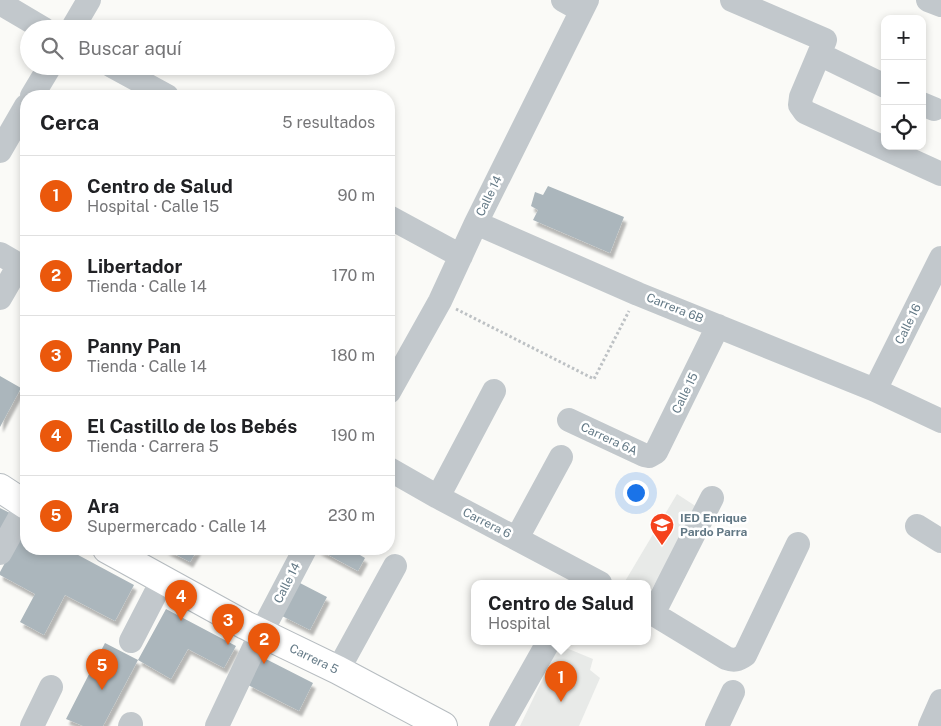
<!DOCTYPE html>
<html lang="es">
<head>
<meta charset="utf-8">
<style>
  :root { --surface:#fff; --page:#f2f2f2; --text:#202124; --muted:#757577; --line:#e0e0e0; --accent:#ea580c }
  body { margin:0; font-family:"Public Sans",sans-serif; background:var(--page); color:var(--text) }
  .controls { position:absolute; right:15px; top:15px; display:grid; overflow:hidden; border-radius:10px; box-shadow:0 2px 8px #0003 }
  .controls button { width:45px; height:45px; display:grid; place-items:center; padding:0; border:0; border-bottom:1px solid var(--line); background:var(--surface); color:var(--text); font:25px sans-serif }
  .you { position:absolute; left:635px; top:492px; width:18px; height:18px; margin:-12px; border:4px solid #fff; border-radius:50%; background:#1a73e8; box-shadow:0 0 0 8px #1a73e833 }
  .badge { display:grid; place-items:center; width:32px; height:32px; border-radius:50%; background:var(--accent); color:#fff; font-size:16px; font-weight:700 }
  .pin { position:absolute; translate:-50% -41px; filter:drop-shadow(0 1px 2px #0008) }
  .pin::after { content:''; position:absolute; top:26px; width:18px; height:15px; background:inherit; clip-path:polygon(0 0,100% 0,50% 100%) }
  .popup { position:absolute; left:471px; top:580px; width:180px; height:65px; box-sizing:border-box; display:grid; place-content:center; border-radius:10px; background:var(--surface); filter:drop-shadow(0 1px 4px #0005); font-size:16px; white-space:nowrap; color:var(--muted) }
  .popup b { font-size:19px; color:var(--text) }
  .popup::after { content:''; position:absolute; left:50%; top:100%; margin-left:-10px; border:10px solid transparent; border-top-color:var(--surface) }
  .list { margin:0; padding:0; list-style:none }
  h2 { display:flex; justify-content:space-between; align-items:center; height:65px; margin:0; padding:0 20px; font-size:21px }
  h2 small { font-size:16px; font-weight:400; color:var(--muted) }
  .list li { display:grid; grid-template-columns:32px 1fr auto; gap:15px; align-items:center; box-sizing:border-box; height:80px; padding:0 20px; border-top:1px solid var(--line) }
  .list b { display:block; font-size:19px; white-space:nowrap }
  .list p { margin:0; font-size:16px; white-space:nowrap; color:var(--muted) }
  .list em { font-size:16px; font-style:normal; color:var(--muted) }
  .icon { flex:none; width:28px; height:28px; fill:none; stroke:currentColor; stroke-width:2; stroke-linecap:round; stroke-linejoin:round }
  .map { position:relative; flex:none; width:941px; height:726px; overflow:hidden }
  .search { position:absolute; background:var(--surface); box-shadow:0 2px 8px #0003; left:20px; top:20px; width:375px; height:55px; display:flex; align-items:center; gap:12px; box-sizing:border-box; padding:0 18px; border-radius:28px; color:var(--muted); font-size:19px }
  .panel { position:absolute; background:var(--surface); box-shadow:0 2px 8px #0003; left:20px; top:90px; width:375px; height:465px; border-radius:20px }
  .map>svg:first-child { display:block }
  .built { fill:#e8eae8 }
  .building { fill:#abb6bc; filter:url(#shadow) }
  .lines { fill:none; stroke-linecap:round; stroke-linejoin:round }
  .major-casing { stroke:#b6bcc0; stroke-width:30 }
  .path { stroke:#bdc1c4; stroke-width:3; stroke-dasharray:2.5 2.5; stroke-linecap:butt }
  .minor { stroke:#c2c8cc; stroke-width:24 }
  .major { stroke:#fff; stroke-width:28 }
  .labels { text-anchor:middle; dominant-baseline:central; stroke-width:5; stroke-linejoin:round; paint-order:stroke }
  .street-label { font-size:12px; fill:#627885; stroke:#fff }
  .poi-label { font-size:12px; font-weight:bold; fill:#627885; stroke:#fff; text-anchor:start }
</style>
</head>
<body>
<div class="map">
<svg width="941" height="726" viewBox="0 0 941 726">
  <defs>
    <filter id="shadow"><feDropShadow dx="3" dy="5.5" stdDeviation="1" flood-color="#0004"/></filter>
  </defs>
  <rect width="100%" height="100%" fill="#fafaf7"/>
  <path class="built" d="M677,494l23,15 -53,88v-14h-23z
    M559,645l34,14 -3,11 10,8 -21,48h-59z"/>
  <path class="building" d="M548,186l76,31 -14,36 -77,-33 5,-10 -7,-4 4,-14 8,3z
    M0,376l21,12 -21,39z
    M0,508l12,6 -12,21z
    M25,526l1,1v22h41l67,36 -19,36 -50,-26 -21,40 -24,-13 15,-28 -35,-19v-3z
    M165,549h33l-8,13z
    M317,549h33l15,9 -7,13z
    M298,582l29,15 -17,33 -28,-14z
    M166,609l70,37 -12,22 -36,-19 -17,30 -33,-19z
    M105,643l33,17 -35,66h-20l-17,-7z
    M262,657l51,26 -14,28 -51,-26z"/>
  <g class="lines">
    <defs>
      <path id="major" d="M0,488l26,17
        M107,549l138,76 93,45 105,56"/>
    </defs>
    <use href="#major" class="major-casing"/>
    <path class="path" d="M456,309l138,70 35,-68"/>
    <path class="minor" d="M563,0l18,10
      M732,0l93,40 -24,57 -1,8 5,7 136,62
      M928,0l13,5
      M0,3l44,26
      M72,29l17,-29
      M819,54l66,32
      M112,66l55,30
      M32,96l18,-30
      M922,104l12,5
      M0,151l26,-45
      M389,217l72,39
      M476,223l162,71 237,96 66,31
      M0,254l26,15
      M0,298l19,-33
      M875,390l66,-132
      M389,392l51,-91 36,-78 111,-223
      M569,420l75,35 5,1 7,-4 62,-126
      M389,469l49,28 162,86
      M438,497l56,-106
      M917,526l24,15
      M517,538l44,-81
      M0,553l26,-47
      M647,610l79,48c8,3 12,2 19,-3l53,-111
      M653,614l59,-116
      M131,641l32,-62
      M338,670l57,-104
      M32,726l19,-39
      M130,726l1,-2
      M217,726l44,-93 44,-84
      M501,726l48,-85
      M717,726l16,-34
      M930,726l11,-25"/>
    <use href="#major" class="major"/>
  </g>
  <defs>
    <symbol id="school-pin" viewBox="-11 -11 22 30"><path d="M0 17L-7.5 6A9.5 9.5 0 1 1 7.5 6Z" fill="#f5431d" stroke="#fff"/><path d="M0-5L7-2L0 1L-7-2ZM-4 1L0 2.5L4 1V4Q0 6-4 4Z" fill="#fff"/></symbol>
  </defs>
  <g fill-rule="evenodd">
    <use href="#school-pin" x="648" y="511" width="28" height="38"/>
  </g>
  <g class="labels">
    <g class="street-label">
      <text transform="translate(489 196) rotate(-64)">Calle 14</text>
      <text transform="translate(675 308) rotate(22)">Carrera 6B</text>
      <text transform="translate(908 324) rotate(-64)">Calle 16</text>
      <text transform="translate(685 393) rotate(-64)">Calle 15</text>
      <text transform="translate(609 439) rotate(25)">Carrera 6A</text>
      <text transform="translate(487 523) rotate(27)">Carrera 6</text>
      <text transform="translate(287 583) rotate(-63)">Calle 14</text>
      <text transform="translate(314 659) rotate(26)">Carrera 5</text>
    </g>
    <g class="poi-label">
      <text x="680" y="518">IED Enrique<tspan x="680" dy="14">Pardo Parra</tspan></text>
    </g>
  </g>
</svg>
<div class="controls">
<button>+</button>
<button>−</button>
<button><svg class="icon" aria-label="locate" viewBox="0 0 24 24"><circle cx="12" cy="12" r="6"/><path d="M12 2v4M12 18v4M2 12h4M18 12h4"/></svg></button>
</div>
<div class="you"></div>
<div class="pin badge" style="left:561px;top:702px">1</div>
<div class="popup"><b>Centro de Salud</b>Hospital</div>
<div class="pin badge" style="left:264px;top:664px">2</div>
<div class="pin badge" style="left:228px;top:645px">3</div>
<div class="pin badge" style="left:181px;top:621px">4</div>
<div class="pin badge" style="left:102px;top:690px">5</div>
<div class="search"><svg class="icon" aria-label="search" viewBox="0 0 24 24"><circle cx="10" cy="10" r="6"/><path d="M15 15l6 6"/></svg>Buscar aquí</div>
<section class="panel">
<h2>Cerca<small>5 resultados</small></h2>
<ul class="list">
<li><span class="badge">1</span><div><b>Centro de Salud</b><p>Hospital · Calle 15</p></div><em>90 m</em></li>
<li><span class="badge">2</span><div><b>Libertador</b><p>Tienda · Calle 14</p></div><em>170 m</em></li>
<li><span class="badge">3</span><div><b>Panny Pan</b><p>Tienda · Calle 14</p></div><em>180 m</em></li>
<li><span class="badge">4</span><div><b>El Castillo de los Bebés</b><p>Tienda · Carrera 5</p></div><em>190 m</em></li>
<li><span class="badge">5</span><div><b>Ara</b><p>Supermercado · Calle 14</p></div><em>230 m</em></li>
</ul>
</section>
</div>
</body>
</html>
